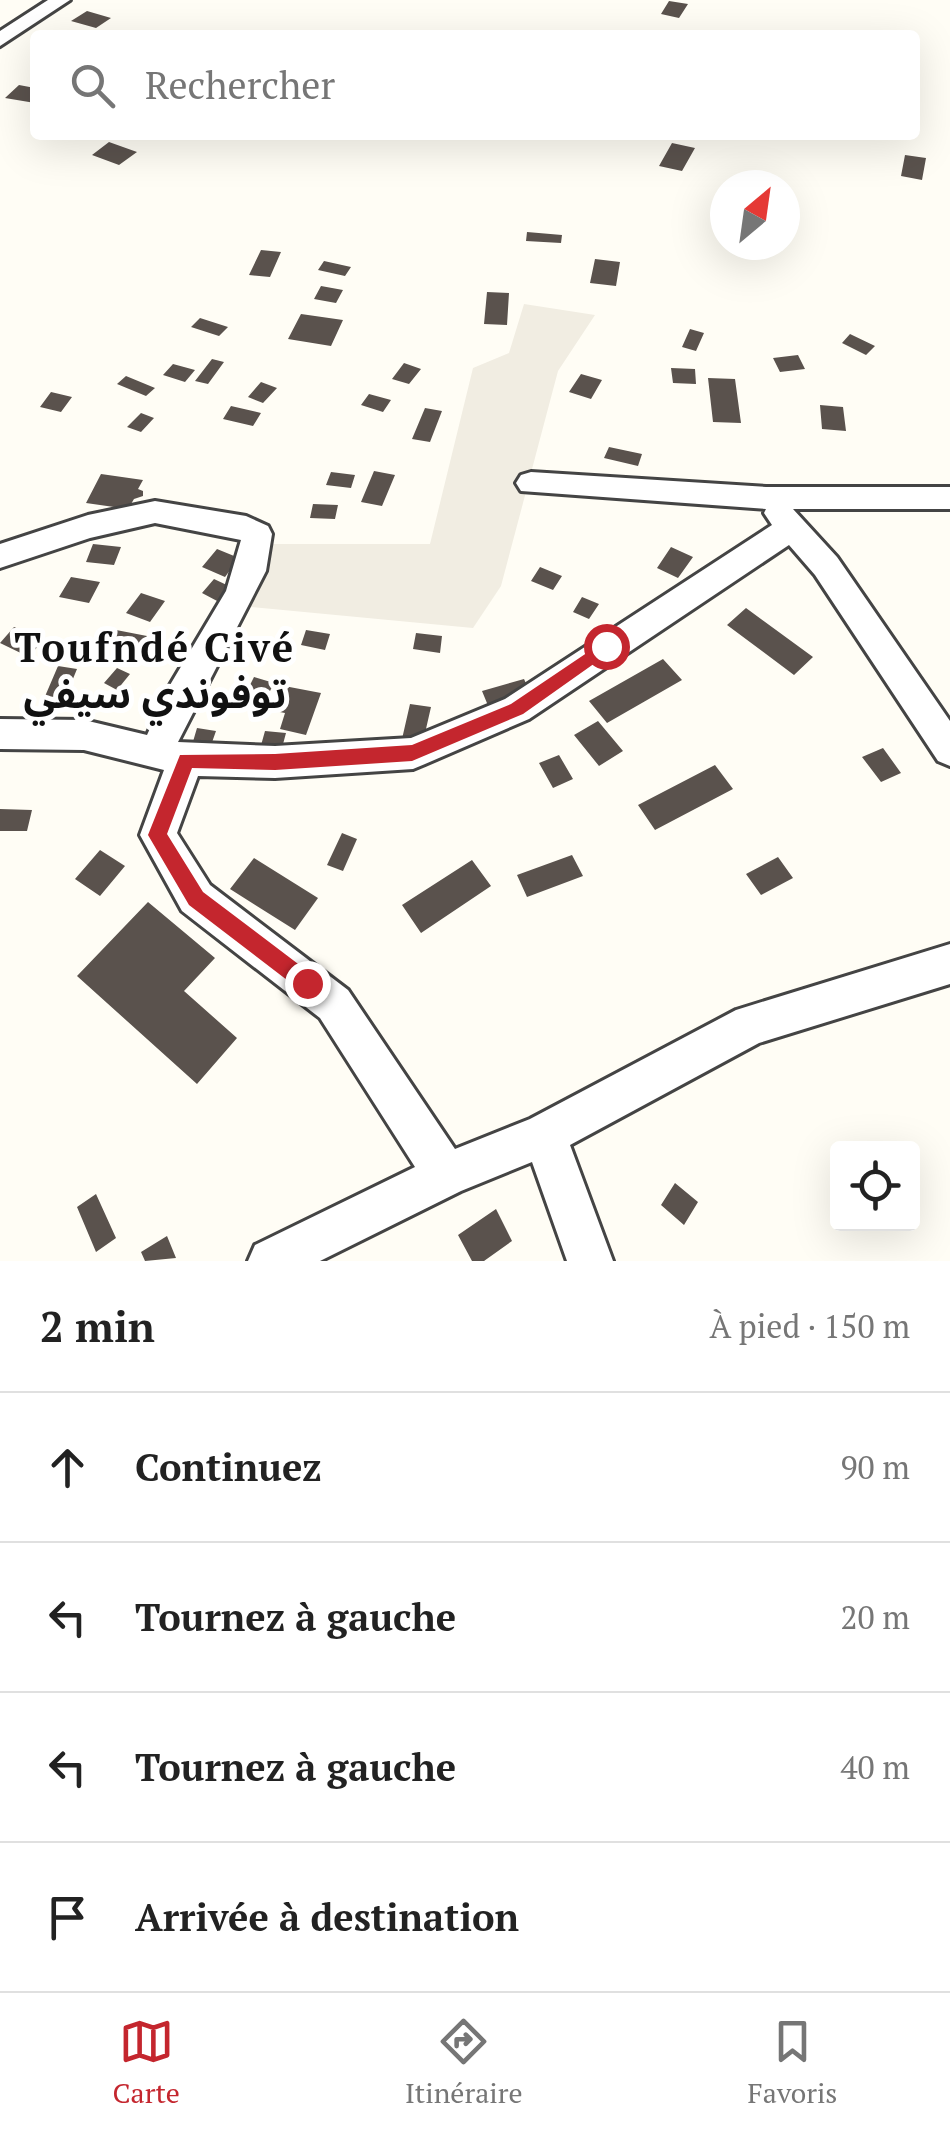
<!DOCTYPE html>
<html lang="fr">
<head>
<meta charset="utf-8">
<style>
  :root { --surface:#fff; --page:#f2f2f2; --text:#222; --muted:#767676; --line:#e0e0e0; --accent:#c4262e }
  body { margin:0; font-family:"PT Serif","Noto Sans Arabic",serif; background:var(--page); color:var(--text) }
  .controls { position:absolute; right:30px; bottom:30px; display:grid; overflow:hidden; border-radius:10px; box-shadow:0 10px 40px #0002 }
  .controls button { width:90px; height:90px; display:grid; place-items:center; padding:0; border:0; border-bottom:2px solid var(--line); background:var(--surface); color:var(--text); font:50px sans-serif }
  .compass { position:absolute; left:710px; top:170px; width:90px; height:90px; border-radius:50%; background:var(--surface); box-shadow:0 10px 40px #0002; rotate:29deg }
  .stop { position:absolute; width:30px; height:30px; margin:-22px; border:8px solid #c4262e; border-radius:50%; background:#fff }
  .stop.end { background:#c4262e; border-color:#fff; box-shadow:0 2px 10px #0008 }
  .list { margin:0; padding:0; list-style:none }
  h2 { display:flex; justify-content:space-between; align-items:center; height:130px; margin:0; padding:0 40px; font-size:42px }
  h2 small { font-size:32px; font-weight:400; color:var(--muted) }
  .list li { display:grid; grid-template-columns:65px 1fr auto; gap:30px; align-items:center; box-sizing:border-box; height:150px; padding:0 40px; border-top:2px solid var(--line) }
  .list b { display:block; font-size:38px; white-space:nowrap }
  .list em { font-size:32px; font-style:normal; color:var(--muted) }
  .icon { flex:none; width:55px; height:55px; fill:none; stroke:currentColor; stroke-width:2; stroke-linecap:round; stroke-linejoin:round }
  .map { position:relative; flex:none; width:950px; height:1261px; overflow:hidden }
  .search { position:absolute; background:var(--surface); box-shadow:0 10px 40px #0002; left:30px; right:30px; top:30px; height:110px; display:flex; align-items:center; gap:25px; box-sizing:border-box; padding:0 35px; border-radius:10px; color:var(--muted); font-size:38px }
  .sheet { height:730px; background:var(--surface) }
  nav { display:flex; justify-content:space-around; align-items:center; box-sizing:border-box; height:140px; border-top:2px solid var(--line); background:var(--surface); font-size:28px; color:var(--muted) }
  nav a { display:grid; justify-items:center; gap:5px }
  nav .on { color:var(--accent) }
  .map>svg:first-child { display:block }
  .plaza { fill:#f1ede2 }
  .building { fill:#5a524d }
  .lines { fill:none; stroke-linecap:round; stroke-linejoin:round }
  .minor-casing { stroke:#444; stroke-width:6 }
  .minor { fill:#fff; fill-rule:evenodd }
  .route { fill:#c4262e }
  .labels { text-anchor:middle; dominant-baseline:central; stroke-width:10; stroke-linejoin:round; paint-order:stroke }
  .district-label { font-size:40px; font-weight:bold; letter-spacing:2.5px; fill:#111; stroke:#fff }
</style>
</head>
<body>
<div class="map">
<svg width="950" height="1261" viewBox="0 0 950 1261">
  <rect width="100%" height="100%" fill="#fffdf5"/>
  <path class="plaza" d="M524,304l71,11 -37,56 -57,215 -28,42 -232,-22 23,-62h166l43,-176 36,-15z"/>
  <path class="building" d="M669,1l19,3 -9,14 -18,-4z
    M87,11l24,7 -15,10 -25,-7z
    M19,85l16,3v15l-30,-5z
    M109,142l28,10 -18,13 -27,-10z
    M672,143l23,5 -13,23 -23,-5z
    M905,155l21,3 -4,22 -21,-4z
    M527,232l35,3 -1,8 -35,-2z
    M261,250l20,2 -11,25 -21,-2z
    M595,259l25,3 -4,24 -26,-3z
    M324,261l27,6 -6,9 -27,-6z
    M321,286l22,4 -7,13 -22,-4z
    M487,292l22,1 -2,32 -23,-1z
    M301,314l42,6 -12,26 -43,-7z
    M200,318l28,9 -9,9 -28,-9z
    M690,329l14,4 -8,18 -14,-4z
    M850,334l25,12 -9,9 -24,-12z
    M798,355l7,14 -25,3 -7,-14z
    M212,359l12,3 -16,22 -13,-3z
    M404,363l17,6 -12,15 -17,-5z
    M173,364l22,6 -10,12 -22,-7z
    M671,368l24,1 1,15 -23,-1z
    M581,374l21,6 -11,19 -22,-7z
    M126,376l29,12 -9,8 -29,-12z
    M708,378l27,1 6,44 -28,-1z
    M261,382l16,6 -14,15 -15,-6z
    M51,392l21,5 -11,15 -21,-5z
    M369,394l22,6 -8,12 -22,-7z
    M820,405l23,2 3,24 -24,-2z
    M231,406l30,7 -8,13 -30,-7z
    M425,408l17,3 -12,31 -18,-3z
    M141,413l13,5 -13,14 -14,-5z
    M609,447l33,7 -4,12 -34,-8z
    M374,471l21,4 -13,31 -21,-4z
    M331,472l24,3 -4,13 -25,-3z
    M101,474l42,6 -5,9 5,2v5l-9,3 -6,10 -42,-6z
    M313,504l25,1 -3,14 -25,-1z
    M93,544l28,3 -7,18 -28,-3z
    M671,547l22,10 -15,21 -21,-10z
    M217,549l22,9 -14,19 -23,-10z
    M540,567l22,9 -9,14 -22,-9z
    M71,577l29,5 -11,21 -30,-6z
    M214,579l17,8 -12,15 -17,-9z
    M141,593l24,8 -15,21 -24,-9z
    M582,597l17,7 -10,15 -16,-7z
    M746,608l67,49 -19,18 -67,-50z
    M14,627l29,13 -14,17 -29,-14z
    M111,629l36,7 -9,17 -35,-8z
    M306,630l24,4 -5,16 -24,-5z
    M416,633l26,3 -2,17 -27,-4z
    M663,659l19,21 -75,43 -18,-22z
    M58,666l19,3 -14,34 -20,-2z
    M117,668l13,6 -13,16 -13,-7z
    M254,677l20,6 -8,16 -20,-6z
    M524,679l7,15 -42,14 -7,-17z
    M279,685l42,8 -15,42 -26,-6 5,-16 -16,-3z
    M410,704l21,3 -8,35 -21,-3z
    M598,721l25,30 -24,15 -25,-31z
    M197,728l19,3 -6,17 -18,-3z
    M265,731l21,2 -7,26 -21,-3z
    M883,748l18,25 -20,9 -19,-25z
    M559,755l14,24 -20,9 -14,-25z
    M715,765l18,24 -78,41 -17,-25z
    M0,809l32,1 -5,21h-27z
    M342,833l15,6 -14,32 -16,-6z
    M100,850l25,16 -25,30 -25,-17z
    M572,855l11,21 -56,21 -10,-22z
    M778,857l15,21 -32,17 -15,-21z
    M254,858l64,40 -23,32 -65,-41z
    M472,860l19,26 -70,47 -19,-28z
    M148,902l67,56 -31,33 53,47 -40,46 -120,-108z
    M675,1183l23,19 -14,23 -23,-20z
    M96,1194l20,44 -20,14 -19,-45z
    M496,1209l16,32 -28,20h-12l-14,-26z
    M167,1236l9,22 -31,3 -4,-9z"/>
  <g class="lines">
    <defs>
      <path id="minor" d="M48,0h22l-70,46v-15z
        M531,472l235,15h184v22h-157l44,48 113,164v45l-12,-5 -123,-186 -26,-30 -260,174 -104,45 -12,5 -138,9 -77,-2 -21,57 33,52 138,105 107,159 75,-30 206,-109 214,-66v40l-191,59 -189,102 43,116h-46l-35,-99 -71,29 -141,70h-72l7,-16 160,-78 -95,-149 -138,-107 -42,-76 24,-65 -80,-20 -84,-1v-30l84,1 63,15 23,-50 56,-94 15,-51 -86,-17 -65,15 -90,30v-24l88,-29 67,-14 91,15 22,10 4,8 -6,37 -88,171 97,4 136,-8 94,-39 267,-174 -8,-12 2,-4 -245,-18 -5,-8 5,-8z"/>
    </defs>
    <use href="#minor" class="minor-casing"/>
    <use href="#minor" class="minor"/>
  </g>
  <path class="route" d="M606,640l9,6 -3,5 -89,63 -111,47 -137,9 -83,-2 -25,66 36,58 111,84v14h-14l-111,-85 -41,-70 32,-80 95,-1 137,-9 99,-41z"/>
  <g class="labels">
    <g class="district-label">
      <text x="155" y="646">Toufndé Civé<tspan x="155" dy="46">توفوندي سيفي</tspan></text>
    </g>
  </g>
</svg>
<div class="controls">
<button><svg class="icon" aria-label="locate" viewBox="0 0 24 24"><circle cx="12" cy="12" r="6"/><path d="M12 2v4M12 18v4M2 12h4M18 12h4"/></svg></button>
</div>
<svg class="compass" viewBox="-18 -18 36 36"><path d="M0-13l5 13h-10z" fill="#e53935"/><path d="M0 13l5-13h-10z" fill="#767676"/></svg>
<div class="stop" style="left:606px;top:646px"></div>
<div class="stop end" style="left:307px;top:983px"></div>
<div class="search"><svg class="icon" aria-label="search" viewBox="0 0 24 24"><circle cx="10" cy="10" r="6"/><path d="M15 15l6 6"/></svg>Rechercher</div>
</div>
<section class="sheet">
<h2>2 min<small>À pied · 150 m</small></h2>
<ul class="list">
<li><svg class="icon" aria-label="ahead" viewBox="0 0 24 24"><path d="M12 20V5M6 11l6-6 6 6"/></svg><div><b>Continuez</b></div><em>90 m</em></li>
<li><svg class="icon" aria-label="left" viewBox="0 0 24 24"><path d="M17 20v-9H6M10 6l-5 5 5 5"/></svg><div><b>Tournez à gauche</b></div><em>20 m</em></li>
<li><svg class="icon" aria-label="left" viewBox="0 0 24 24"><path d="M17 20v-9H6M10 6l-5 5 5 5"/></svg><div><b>Tournez à gauche</b></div><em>40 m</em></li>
<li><svg class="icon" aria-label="arrive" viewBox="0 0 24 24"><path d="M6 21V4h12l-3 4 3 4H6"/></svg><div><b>Arrivée à destination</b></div></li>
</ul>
</section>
<nav>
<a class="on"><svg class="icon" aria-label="map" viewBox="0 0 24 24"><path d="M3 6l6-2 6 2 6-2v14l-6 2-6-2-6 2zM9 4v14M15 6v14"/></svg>Carte</a>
<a><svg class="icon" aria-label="directions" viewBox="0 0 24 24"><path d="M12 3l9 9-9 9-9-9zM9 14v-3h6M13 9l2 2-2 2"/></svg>Itinéraire</a>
<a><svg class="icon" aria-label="saved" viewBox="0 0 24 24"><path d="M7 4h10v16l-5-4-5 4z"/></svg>Favoris</a>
</nav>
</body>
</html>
